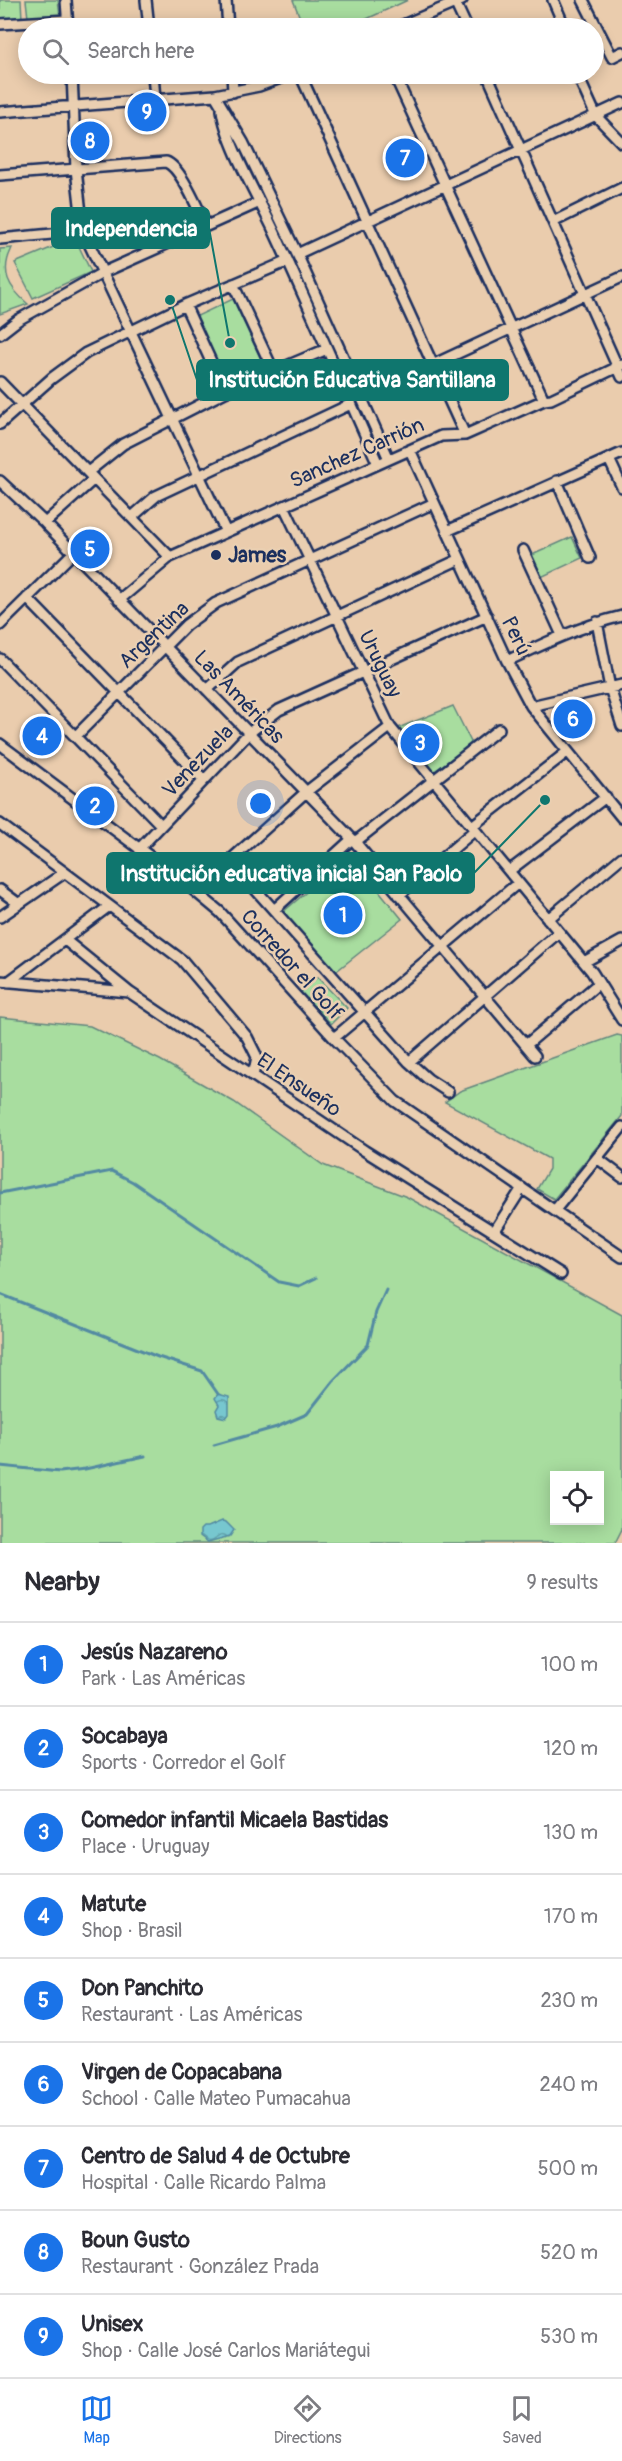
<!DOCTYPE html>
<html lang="en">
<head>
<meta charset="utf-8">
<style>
  :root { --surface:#fff; --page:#f2f2f3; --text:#2b2b33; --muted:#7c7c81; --line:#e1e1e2; --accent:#1a73e8 }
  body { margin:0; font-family:Pangolin,sans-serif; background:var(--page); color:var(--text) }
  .controls { position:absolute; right:18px; bottom:18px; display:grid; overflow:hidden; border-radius:0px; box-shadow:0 3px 15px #0003 }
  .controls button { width:54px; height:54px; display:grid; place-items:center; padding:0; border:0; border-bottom:2px solid var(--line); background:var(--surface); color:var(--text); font:30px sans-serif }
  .you { position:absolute; left:261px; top:804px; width:21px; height:21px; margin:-15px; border:4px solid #fff; border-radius:50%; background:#1a73e8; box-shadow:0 0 0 9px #1a73e833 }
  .badge { display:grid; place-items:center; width:39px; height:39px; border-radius:50%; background:var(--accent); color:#fff; font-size:20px; font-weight:700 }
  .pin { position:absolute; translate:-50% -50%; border:3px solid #fff; box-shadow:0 2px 6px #0006 }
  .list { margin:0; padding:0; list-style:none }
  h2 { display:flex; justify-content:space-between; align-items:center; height:78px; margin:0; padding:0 24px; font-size:26px }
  h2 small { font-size:20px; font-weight:400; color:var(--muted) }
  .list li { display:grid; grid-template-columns:39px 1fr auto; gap:18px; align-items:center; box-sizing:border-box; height:84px; padding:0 24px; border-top:2px solid var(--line) }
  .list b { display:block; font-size:22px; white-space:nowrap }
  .list p { margin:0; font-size:20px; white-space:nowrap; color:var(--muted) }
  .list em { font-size:20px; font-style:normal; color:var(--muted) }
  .icon { flex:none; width:33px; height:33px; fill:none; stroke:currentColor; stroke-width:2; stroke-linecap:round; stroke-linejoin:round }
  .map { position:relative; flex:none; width:622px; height:1543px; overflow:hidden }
  .search { position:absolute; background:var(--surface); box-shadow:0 3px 15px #0003; left:18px; right:18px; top:18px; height:66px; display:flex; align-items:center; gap:15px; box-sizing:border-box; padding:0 21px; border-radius:33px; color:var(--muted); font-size:22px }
  .sheet { height:834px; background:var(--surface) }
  nav { display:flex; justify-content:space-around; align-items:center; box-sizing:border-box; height:84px; border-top:2px solid var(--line); background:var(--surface); font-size:16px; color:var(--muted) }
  nav a { display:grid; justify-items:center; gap:3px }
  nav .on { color:var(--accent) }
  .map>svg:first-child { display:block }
  .green { fill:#a8dd9f; stroke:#62867e; stroke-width:1.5; fill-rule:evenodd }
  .water { fill:url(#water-waves); stroke:#528aa2; stroke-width:1.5 }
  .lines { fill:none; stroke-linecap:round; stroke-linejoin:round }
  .stream { stroke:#528aa2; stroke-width:3 }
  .minor-casing { stroke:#1b2f5e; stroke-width:14 }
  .minor { stroke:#eacfb1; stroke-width:9 }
  .poi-dot { fill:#1b2f5e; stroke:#eacfb1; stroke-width:2 }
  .labels { text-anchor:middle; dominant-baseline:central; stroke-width:5; stroke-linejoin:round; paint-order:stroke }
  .street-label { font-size:21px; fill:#1b2f5e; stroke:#eacfb1 }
  .poi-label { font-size:21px; font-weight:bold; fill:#1b2f5e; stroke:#eacfb1; text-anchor:start }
  .leader { fill:none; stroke:#0f766e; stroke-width:2 }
  .callout-dot { fill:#0f766e; stroke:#eacfb1; stroke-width:2 }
  .callout { fill:#0f766e; stroke:#0f766e; stroke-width:2 }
  .callout-label { font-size:22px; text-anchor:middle; font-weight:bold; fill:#fff }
</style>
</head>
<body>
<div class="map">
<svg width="622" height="1543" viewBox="0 0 622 1543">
  <defs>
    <pattern id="water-waves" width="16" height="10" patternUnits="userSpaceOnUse" patternTransform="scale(1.5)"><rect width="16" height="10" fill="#77c7cf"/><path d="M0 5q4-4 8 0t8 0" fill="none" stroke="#61a2ab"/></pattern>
  </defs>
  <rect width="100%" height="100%" fill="#eaccad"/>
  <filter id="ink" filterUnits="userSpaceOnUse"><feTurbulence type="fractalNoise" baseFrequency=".0167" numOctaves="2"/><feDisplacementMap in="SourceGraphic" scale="12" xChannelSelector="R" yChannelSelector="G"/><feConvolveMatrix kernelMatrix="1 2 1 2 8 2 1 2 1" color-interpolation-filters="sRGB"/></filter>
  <g filter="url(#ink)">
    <path class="green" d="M0,0h21l1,19 -22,1z
      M26,0h32l2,16 -32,2z
      M293,0h115l-61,28h-43z
      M75,238l16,34 -58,26 -18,-35z
      M12,248c-12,24 -4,39 16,56l-28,10v-65z
      M233,299l32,69 -38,18 -32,-69z
      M572,537l10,21 -43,20 -9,-22z
      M453,706l19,38 -39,28 -35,-44z
      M92,787l22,15 -9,12 -21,-15z
      M350,855l52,64 -68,54 -51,-61z
      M317,977l30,31 -16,16 -30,-32z
      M0,1017l90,9 70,34 74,42 89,63 84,32 215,118v214l-7,14h-615zM554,1476h46v44h-46z
      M617,1035l5,1v80l-68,83 -17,-10 12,-20v-10l-104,-57 15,-11z"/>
    <path class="water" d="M218,1394l11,3v17l-3,4 -8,-2 -2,-6 3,-5 -4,-7z
      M222,1521l4,1 8,8 -4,6 -22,6 -8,-6v-6l3,-3h5z"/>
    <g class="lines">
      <path class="stream" d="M0,1193l112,-22 21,11 146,100 20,4 17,-8
        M0,1294l158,63 44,14 16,23
        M214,1445l63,-18 30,-13 26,-33 35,-36 8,-33 10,-22
        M0,1466l60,6 25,-3 60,-13"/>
      <defs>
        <path id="minor" d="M66,0l2,28
          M146,0l3,28
          M226,0l2,28
          M454,0l13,28
          M553,0l12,28
          M583,0l29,57 10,-5
          M0,24l67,-4
          M396,28l66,-28
          M72,74l4,95 7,62 143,301
          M153,74l2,25
          M232,74l1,18
          M300,74l165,361
          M394,74l150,326
          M487,74l135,303
          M577,74l19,42 26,27
          M215,95l28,47 54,112 92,205
          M222,110c4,33 37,89 52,121 36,77 69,155 104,233
          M0,112l215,-17 44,-9 33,-12
          M0,175l166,-13c15,5 32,48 40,63
          M553,222l69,-34
          M0,239l83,-8
          M297,254l325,-151
          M233,284l40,86
          M185,305l40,87
          M0,334l18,-14 86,-48 156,-70
          M0,382l170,175
          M361,398l261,-121
          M0,424l52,-46 34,-25 99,-48 103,-44
          M410,450l97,211 24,45 91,112
          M609,459l13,28
          M88,472l35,-28 102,-52 102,-43
          M0,481l45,42 310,319 180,214
          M557,481l33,77
          M284,506l106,221 202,245 30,48
          M132,517l24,-21 195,-92
          M45,523l49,-44
          M447,531l175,-78
          M523,550l39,85
          M27,598l177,182
          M119,600l51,-43 271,-121 24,-1 79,-35 7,-1 71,-34
          M597,622l13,66 12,38
          M0,625l73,-72
          M0,659l161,166
          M507,661c38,-18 74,-35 115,-45
          M207,690l31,-28 222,-103
          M531,706l91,-21
          M75,737l111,-112 30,-22 218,-100
          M0,744l184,138 36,30 114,126 61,63 227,156
          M0,824l182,136 65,77 10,20 -4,19
          M472,826l95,-74
          M355,842l144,-113
          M139,849l110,-116 30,-23 208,-94
          M224,864l24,17 161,181 19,17 20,13
          M509,871l97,-74
          M0,890l19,14
          M196,891l110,-99 84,-65
          M399,895l76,-65
          M274,910l78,-71
          M0,917l64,-44
          M548,919l74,-62
          M65,940l64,52
          M584,962l38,-21
          M0,981l129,11 236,159 196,123
          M8,982l100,-75
          M334,1038l184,-155
          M526,1045l73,-62
          M409,1062l150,-130
          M597,1158l25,19
          M555,1210l67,-83
          M494,1232l28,-44"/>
      </defs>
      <use href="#minor" class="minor-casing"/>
      <use href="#minor" class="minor"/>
    </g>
  </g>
  <circle class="poi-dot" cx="216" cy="555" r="6"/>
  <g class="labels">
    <g class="street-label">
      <text transform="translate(357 453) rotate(-24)">Sanchez Carrión</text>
      <text transform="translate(154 635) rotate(-43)">Argentina</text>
      <text transform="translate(516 636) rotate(64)">Perú</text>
      <text transform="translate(380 664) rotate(64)">Uruguay</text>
      <text transform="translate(239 697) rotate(46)">Las Américas</text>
      <text transform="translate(198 761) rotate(-46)">Venezuela</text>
      <text transform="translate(292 965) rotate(48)">Corredor el Golf</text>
      <text transform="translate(299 1085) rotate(34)">El Ensueño</text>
    </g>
    <g class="poi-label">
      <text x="228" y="555">James</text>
    </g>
  </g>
  <path class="leader" d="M230 343L209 228M170 300L197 380M545 800L474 873"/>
  <g class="callout-dot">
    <circle cx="230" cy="343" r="6"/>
    <circle cx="170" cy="300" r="6"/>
    <circle cx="545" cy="800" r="6"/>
  </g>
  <g class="callout">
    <rect x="52" y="208" width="157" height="40" rx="6"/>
    <rect x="197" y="360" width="311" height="40" rx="6"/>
    <rect x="107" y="853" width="367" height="40" rx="6"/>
  </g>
  <g class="callout-label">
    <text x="131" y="236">Independencia</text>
    <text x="352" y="387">Institución Educativa Santillana</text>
    <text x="291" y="881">Institución educativa inicial San Paolo</text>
  </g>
</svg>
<div class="controls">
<button><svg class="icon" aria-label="locate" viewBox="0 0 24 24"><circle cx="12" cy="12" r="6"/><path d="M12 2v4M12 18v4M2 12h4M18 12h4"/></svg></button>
</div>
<div class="you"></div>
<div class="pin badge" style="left:343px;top:915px">1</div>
<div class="pin badge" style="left:95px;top:806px">2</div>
<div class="pin badge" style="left:420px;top:743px">3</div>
<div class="pin badge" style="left:42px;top:736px">4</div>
<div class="pin badge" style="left:90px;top:549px">5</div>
<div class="pin badge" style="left:573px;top:719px">6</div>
<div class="pin badge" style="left:405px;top:158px">7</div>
<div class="pin badge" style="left:90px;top:141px">8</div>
<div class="pin badge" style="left:147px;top:112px">9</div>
<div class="search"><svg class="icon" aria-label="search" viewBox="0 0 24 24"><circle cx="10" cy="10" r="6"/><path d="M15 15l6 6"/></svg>Search here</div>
</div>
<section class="sheet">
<h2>Nearby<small>9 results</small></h2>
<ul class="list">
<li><span class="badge">1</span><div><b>Jesús Nazareno</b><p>Park · Las Américas</p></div><em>100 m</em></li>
<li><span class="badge">2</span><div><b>Socabaya</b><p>Sports · Corredor el Golf</p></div><em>120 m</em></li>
<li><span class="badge">3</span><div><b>Comedor infantil Micaela Bastidas</b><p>Place · Uruguay</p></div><em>130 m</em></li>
<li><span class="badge">4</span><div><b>Matute</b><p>Shop · Brasil</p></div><em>170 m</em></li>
<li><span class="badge">5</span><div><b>Don Panchito</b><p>Restaurant · Las Américas</p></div><em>230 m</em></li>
<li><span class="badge">6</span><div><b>Virgen de Copacabana</b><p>School · Calle Mateo Pumacahua</p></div><em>240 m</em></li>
<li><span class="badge">7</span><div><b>Centro de Salud 4 de Octubre</b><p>Hospital · Calle Ricardo Palma</p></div><em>500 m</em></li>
<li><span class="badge">8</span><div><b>Boun Gusto</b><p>Restaurant · González Prada</p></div><em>520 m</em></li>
<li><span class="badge">9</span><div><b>Unisex</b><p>Shop · Calle José Carlos Mariátegui</p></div><em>530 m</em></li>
</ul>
</section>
<nav>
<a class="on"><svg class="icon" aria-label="map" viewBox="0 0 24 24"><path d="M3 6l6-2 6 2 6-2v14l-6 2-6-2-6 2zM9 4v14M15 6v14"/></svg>Map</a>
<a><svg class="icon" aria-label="directions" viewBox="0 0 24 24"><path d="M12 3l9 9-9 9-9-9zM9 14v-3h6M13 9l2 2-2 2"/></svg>Directions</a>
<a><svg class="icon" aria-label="saved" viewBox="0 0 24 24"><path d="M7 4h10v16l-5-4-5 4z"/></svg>Saved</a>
</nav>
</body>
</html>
